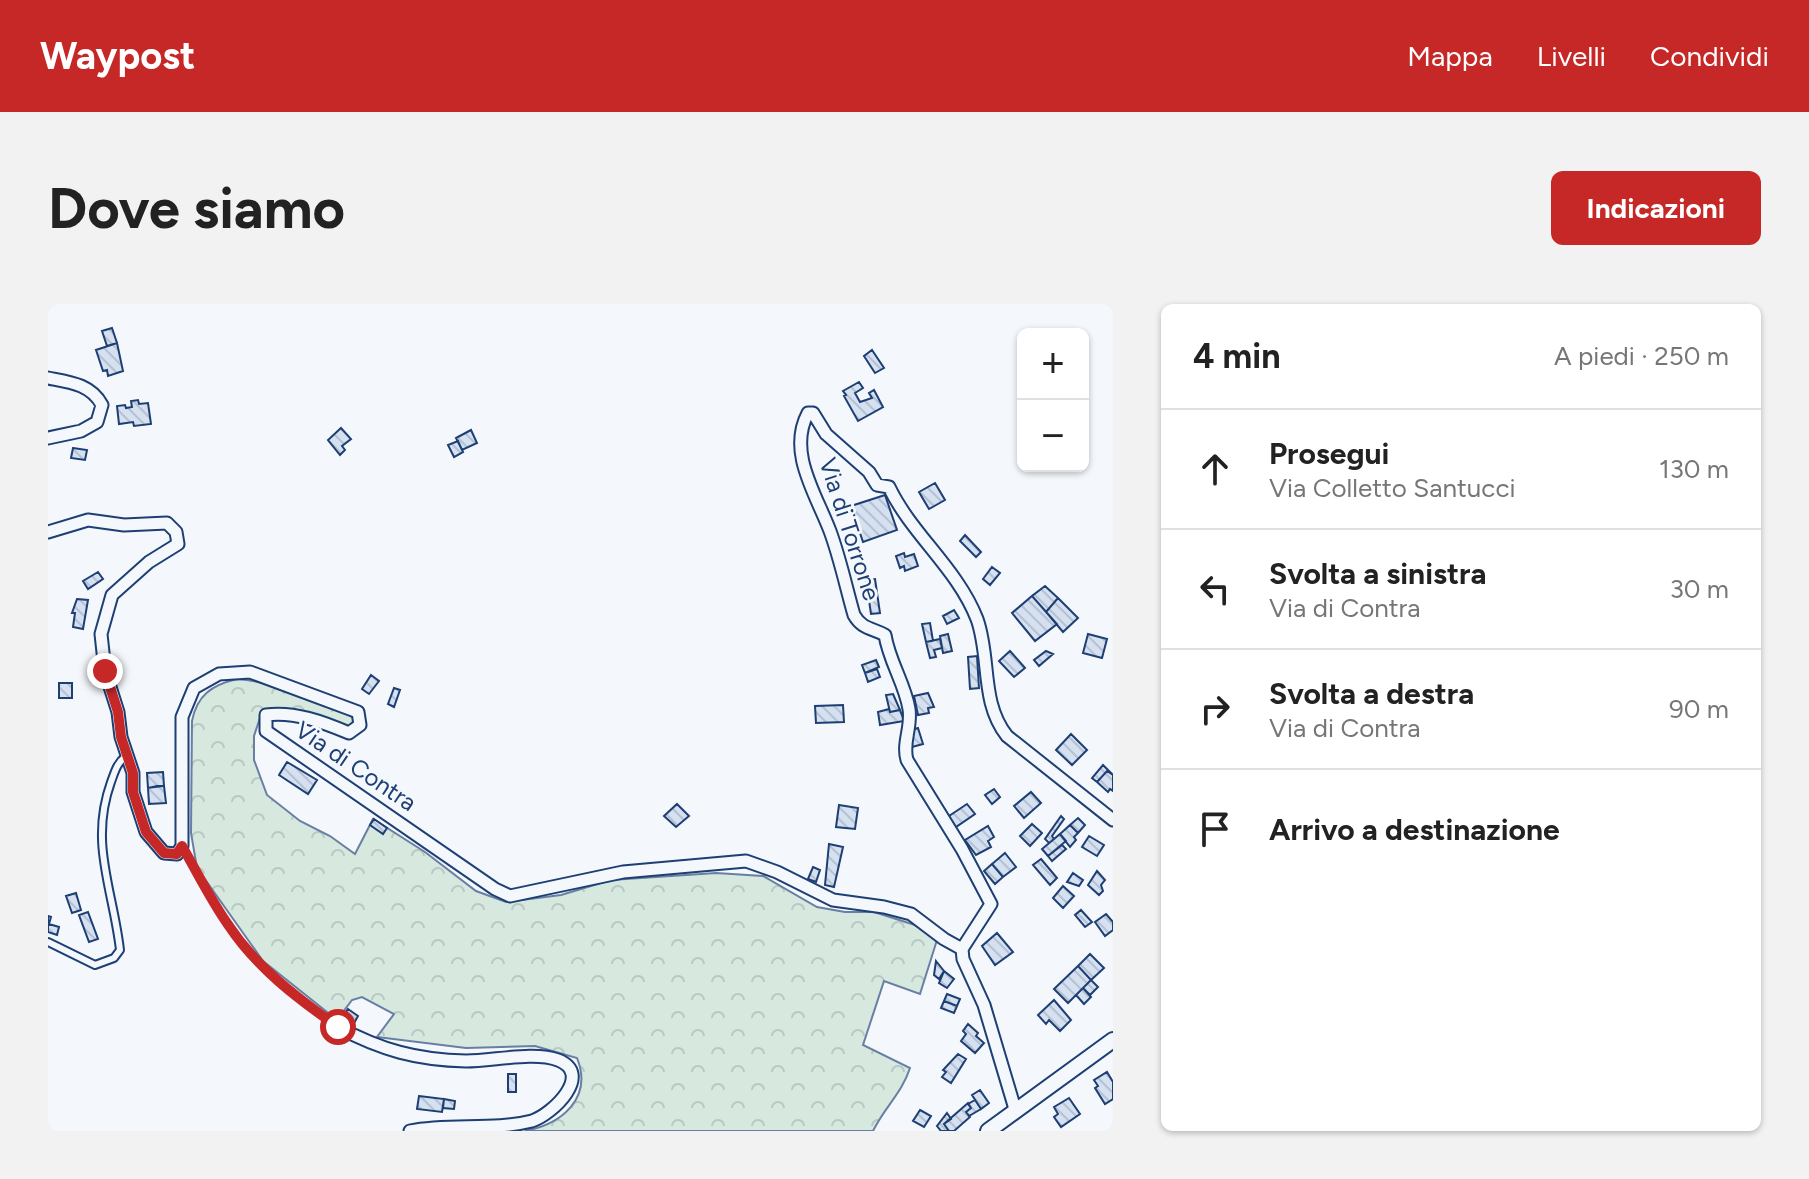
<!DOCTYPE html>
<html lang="it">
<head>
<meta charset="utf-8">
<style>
  :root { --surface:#fff; --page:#f2f2f2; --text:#222; --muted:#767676; --line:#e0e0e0; --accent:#c62828 }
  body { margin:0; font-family:Figtree,sans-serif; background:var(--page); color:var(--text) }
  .controls { position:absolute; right:24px; top:24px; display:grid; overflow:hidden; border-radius:12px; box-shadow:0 2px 6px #0004 }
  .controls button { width:72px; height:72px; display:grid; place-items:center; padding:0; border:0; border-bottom:2px solid var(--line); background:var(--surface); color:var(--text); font:40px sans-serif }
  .stop { position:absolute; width:24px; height:24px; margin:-18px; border:6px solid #c62828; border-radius:50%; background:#fff }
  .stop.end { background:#c62828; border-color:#fff; box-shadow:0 2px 8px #0008 }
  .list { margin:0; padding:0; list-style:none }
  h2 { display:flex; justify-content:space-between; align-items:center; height:104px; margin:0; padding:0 32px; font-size:34px }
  h2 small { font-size:26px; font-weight:400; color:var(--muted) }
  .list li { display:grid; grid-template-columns:52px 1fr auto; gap:24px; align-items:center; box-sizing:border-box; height:120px; padding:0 32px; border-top:2px solid var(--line) }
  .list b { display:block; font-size:30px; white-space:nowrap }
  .list p { margin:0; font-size:26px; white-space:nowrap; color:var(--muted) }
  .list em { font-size:26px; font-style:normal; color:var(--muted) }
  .icon { flex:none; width:44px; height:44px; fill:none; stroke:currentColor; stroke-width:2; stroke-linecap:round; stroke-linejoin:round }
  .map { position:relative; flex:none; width:1065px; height:827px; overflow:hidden; border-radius:12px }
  header { display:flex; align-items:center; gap:48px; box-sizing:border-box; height:112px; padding:0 40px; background:var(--accent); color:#fff }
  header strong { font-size:38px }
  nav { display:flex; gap:44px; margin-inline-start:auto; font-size:28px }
  .intro { display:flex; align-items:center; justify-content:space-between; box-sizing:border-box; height:192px; padding:0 48px }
  h1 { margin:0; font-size:56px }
  .button { padding:20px 36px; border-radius:12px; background:var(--accent); color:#fff; font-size:28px; font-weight:700 }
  main { display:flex; gap:48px; padding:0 48px }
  aside { flex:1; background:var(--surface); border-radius:12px; box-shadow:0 2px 6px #0004 }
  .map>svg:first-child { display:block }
  .forest { fill:url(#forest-crowns); stroke:#687fa3; stroke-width:2 }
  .building { fill:url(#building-back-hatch); stroke:#1d3f73; stroke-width:2 }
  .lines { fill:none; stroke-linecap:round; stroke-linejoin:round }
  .service-casing { stroke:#1d3f73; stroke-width:10 }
  .minor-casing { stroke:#1d3f73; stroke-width:15 }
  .tertiary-casing { stroke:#1d3f73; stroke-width:18 }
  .path { stroke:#5e769c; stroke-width:2; stroke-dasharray:6 4; stroke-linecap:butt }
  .service { stroke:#f4f7fb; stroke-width:6 }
  .minor { stroke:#f4f7fb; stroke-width:11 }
  .tertiary { stroke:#f4f7fb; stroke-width:14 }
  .route { stroke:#c62828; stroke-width:10 }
  .labels { text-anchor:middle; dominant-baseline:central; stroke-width:6; stroke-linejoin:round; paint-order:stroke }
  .street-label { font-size:24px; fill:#1d3f73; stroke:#f4f7fb }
</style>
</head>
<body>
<header>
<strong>Waypost</strong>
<nav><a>Mappa</a><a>Livelli</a><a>Condividi</a></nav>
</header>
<div class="intro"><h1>Dove siamo</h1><a class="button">Indicazioni</a></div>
<main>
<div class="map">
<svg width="1065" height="827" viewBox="0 0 1065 827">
  <defs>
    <pattern id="forest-crowns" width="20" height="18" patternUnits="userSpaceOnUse" patternTransform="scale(2)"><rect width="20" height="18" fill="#d7e8df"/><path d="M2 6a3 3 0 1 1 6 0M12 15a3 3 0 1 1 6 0" fill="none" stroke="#b8c8c3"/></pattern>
    <pattern id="building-back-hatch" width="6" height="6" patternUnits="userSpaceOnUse" patternTransform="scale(2)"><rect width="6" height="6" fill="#d5e0f0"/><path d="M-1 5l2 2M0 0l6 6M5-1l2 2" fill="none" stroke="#b6c1d1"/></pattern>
  </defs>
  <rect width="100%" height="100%" fill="#f4f7fb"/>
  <path class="forest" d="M189,375c36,3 87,20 117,39l1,7 -7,4 -41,-14 -36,-7 -10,7 -7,21v24l13,35 33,26 30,15 25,18 18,-35 52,33 51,39 30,11 55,-7 50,-15 105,-7 47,3 54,31 28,5h29l41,13 22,15 -17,54 -36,-13 -21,64 47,23c-8,25 -26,40 -37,63h-348c37,-7 68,-33 52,-73l-42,-12 -69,2 -89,-11 17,-23 -32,-17 -10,3 -15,20 -74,-59 -66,-93 -6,-35 1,-112c5,-26 20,-36 45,-42z"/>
  <path class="building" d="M64,24l5,15 -10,3 -5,-15z
    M69,39l6,28 -15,5 -1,-6 -4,1 -7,-21z
    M824,46l12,18 -9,5 -11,-17z
    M811,78l4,6 -8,5 5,9 12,-4 -3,-5 5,-3 9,17 -25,14 -14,-25 2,-1 -3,-4z
    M90,96l1,4 9,-1 3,21 -17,2 -1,-4 -14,2 -2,-18 8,-1 1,3 6,-1 -1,-6z
    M293,124l10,11 -9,7 3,4 -5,5 -12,-15z
    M423,126l6,13 -15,7 -6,-12z
    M410,137l5,11 -9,5 -6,-12z
    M25,144l14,2 -2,10 -14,-2z
    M887,179l10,17 -16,9 -10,-17z
    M837,191l12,35 -34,12 -12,-36z
    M917,231l16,17 -5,5 -16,-16z
    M856,249l1,4 9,-3 4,12 -13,5 -1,-5 -4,2 -4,-12z
    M944,263l8,6 -10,12 -7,-6z
    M50,268l5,7 -15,10 -5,-8z
    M827,275l5,34 -9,1 -5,-34z
    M997,282l13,12 -12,14 -14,-16z
    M984,292l25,28 -22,17 -23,-28z
    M1010,294l20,20 -15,14 -17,-20z
    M29,295l11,1 -5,29 -10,-2 2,-14h-3z
    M906,306l5,8 -12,6 -4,-8z
    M882,319l3,18 -7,1 -4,-18z
    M900,330l4,17 -9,2 -3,-17z
    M1040,330l19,5 -5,19 -19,-5z
    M892,335l2,9 -8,2 2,7 -6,1 -4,-16z
    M962,347l15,17 -11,9 -15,-16z
    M998,347l7,3 -14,12 -5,-6z
    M929,352l2,32 -9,1 -2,-32z
    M828,356l3,7 -14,6 -3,-8z
    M829,365l3,8 -12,5 -3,-9z
    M323,371l8,6 -10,13 -7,-5z
    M11,379h13v15h-13z
    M346,384l6,2 -6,17 -6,-3z
    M880,389l6,14 -6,1 1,5 -11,2 -4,-19z
    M845,390l7,16 -10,2 -4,-17z
    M795,401l1,17 -28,1 -1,-17z
    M841,405l1,3 10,-2 4,11 -24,4 -2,-13z
    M870,424l5,16 -11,3 -4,-16z
    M1023,430l16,16 -15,15 -16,-15z
    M239,458l30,18 -9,14 -29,-19z
    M1055,461l10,10 -6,-4 -10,11 -5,-4z
    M1059,467l6,4v16l-3,-2 -2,3 -11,-10z
    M115,468l1,14 -16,2 -1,-15z
    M109,482h7l2,17 -17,1 -1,-16z
    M946,485l6,8 -8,7 -7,-9z
    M983,488l10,11 -17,15 -10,-12z
    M629,500l12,12 -13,11 -12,-11z
    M919,500l8,10 -22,15 -7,-11z
    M791,501l19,3 -3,21 -19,-2z
    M1013,512l3,3 -12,17 2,3 -5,4 -4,-4z
    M1030,514l7,7 -7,8 -8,-8z
    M326,515l13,9 -4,6 -13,-9z
    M984,520l10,9 -12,13 -10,-10z
    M1022,521l8,8 -4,4 2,3 -6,7 -10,-13z
    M940,522l6,11 -6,4 3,6 -15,8 -11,-15z
    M1012,530l6,7 -18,15 -6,-7z
    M1041,532l15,9 -7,11 -15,-9z
    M781,540l14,3 -9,40 -9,-2z
    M1014,541l4,4 -14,12 -4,-5z
    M957,549l11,14 -13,10 -11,-13z
    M993,555l16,19 -7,7 -17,-20z
    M944,560l11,13 -8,7 -11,-13z
    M765,563l7,3 -4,12 -8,-3z
    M1049,567l8,9 -4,5 2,6 -4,4 -11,-10z
    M1025,569l10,7 -4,6 -12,-4z
    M1015,582l11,10 -11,12 -10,-10z
    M28,589l5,17 -9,3 -6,-17z
    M1033,606l11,12 -7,5 -10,-12z
    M40,608l10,27 -9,3 -10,-27z
    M1058,610l7,8v8l-8,6 -10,-14z
    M0,612l3,1 -2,7 10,3 -2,8 -9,-3z
    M949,629l16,19 -18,13 -13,-19z
    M1042,650l14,14 -13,12 -13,-14z
    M888,657l8,10 -5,8 -5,-4z
    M1030,662l13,14 -23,23 -14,-14z
    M896,667l10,8 -7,9 -8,-5z
    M1043,676l7,7 -8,8 -7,-7z
    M1035,684l8,9 -7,7 -8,-9z
    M899,690l13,5 -3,7 -13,-5z
    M1006,696l17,20 -11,11 -11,-11 -3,4 -8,-9z
    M896,697l13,5 -3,7 -13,-5z
    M300,705l10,7 -5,9 -11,-7z
    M920,720l10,9 -2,3 8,7 -9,10 -14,-12 5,-7 -3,-3z
    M910,750l8,5 -15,24 -9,-6 4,-5 -3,-2z
    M1059,768l6,10v17l-8,5 -10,-16 3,-2 -4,-6z
    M460,770h8v18h-8z
    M932,786l9,13 -8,6 -9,-14z
    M371,792l25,3 -2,13 -25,-3z
    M1021,794l11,16 -19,13 -7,-10 4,-3 -4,-7z
    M396,795l11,2 -1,8 -11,-1z
    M927,796l6,9 -12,7 -3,-4 5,-4 -3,-4z
    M920,799l3,5 -5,4 4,5 -16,14h-5l-5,-7z
    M872,806l11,6 -7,11 -11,-6z
    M899,809l4,6 -7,5 5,7h-8l-4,-5z"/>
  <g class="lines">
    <defs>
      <path id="service" d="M0,638l47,23 19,-7 6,-8c-7,-61 -31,-107 -9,-168 4,-11 6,-19 15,-26"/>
      <path id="minor" d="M0,74c21,4 43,6 54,27l-5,17 -16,9 -33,7
        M0,228l40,-12 36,5 43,-2 9,9 2,12 -29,18 -37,33 -11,39 4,37 13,41 3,25 12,36v19l13,40 18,21 13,1 5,-8v-129l12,-29 25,-14 31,-2 108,40 2,13 -11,8c-26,-11 -55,-22 -83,-18v16l229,158 15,7 113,-24 123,-11 31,11 56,28 51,7 27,7 33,25 18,10 1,10 21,46 31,104
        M914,645l29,-45 -29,-55 -55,-89c-5,-17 5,-33 2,-51 -4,-25 -20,-48 -24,-74 -13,-7 -23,-6 -31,-20 -8,-28 -14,-57 -24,-84 -14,-37 -43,-79 -22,-118h5l13,21 43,38 8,13 12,2c23,48 68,81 88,132 14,39 3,83 30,117l106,84
        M290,723c43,23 79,33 128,34 27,0 68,-10 92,-1 36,14 -5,54 -26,61 -39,10 -82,2 -122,10"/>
      <path id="tertiary" d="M940,827l125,-91"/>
    </defs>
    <use href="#service" class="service-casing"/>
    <use href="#minor" class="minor-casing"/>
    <use href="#tertiary" class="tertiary-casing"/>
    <path class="path" d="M142,555c13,23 25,49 41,70 27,36 60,64 96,90"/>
    <use href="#service" class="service"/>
    <use href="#minor" class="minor"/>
    <use href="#tertiary" class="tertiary"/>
  </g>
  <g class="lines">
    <path class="route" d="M57,367l13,41 3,25 12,36v19l13,40 18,21 13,1 5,-8c15,26 29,55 47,80 28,42 68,72 109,101"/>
  </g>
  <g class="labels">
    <g class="street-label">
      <text transform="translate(802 225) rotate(72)">Via di Torrone</text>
      <text transform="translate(308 462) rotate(34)">Via di Contra</text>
    </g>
  </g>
</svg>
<div class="controls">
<button>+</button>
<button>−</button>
</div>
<div class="stop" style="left:290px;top:723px"></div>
<div class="stop end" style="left:57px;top:367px"></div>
</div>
<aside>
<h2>4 min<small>A piedi · 250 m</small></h2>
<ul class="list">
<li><svg class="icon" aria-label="ahead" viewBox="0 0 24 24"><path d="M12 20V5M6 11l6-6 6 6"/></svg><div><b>Prosegui</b><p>Via Colletto Santucci</p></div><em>130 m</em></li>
<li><svg class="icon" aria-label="left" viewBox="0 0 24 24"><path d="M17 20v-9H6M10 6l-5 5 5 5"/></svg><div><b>Svolta a sinistra</b><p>Via di Contra</p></div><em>30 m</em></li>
<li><svg class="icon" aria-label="right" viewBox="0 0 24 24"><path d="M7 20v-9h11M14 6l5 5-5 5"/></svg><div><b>Svolta a destra</b><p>Via di Contra</p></div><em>90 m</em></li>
<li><svg class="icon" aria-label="arrive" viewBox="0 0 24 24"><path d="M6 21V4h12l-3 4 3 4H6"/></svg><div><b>Arrivo a destinazione</b></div></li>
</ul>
</aside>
</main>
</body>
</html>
